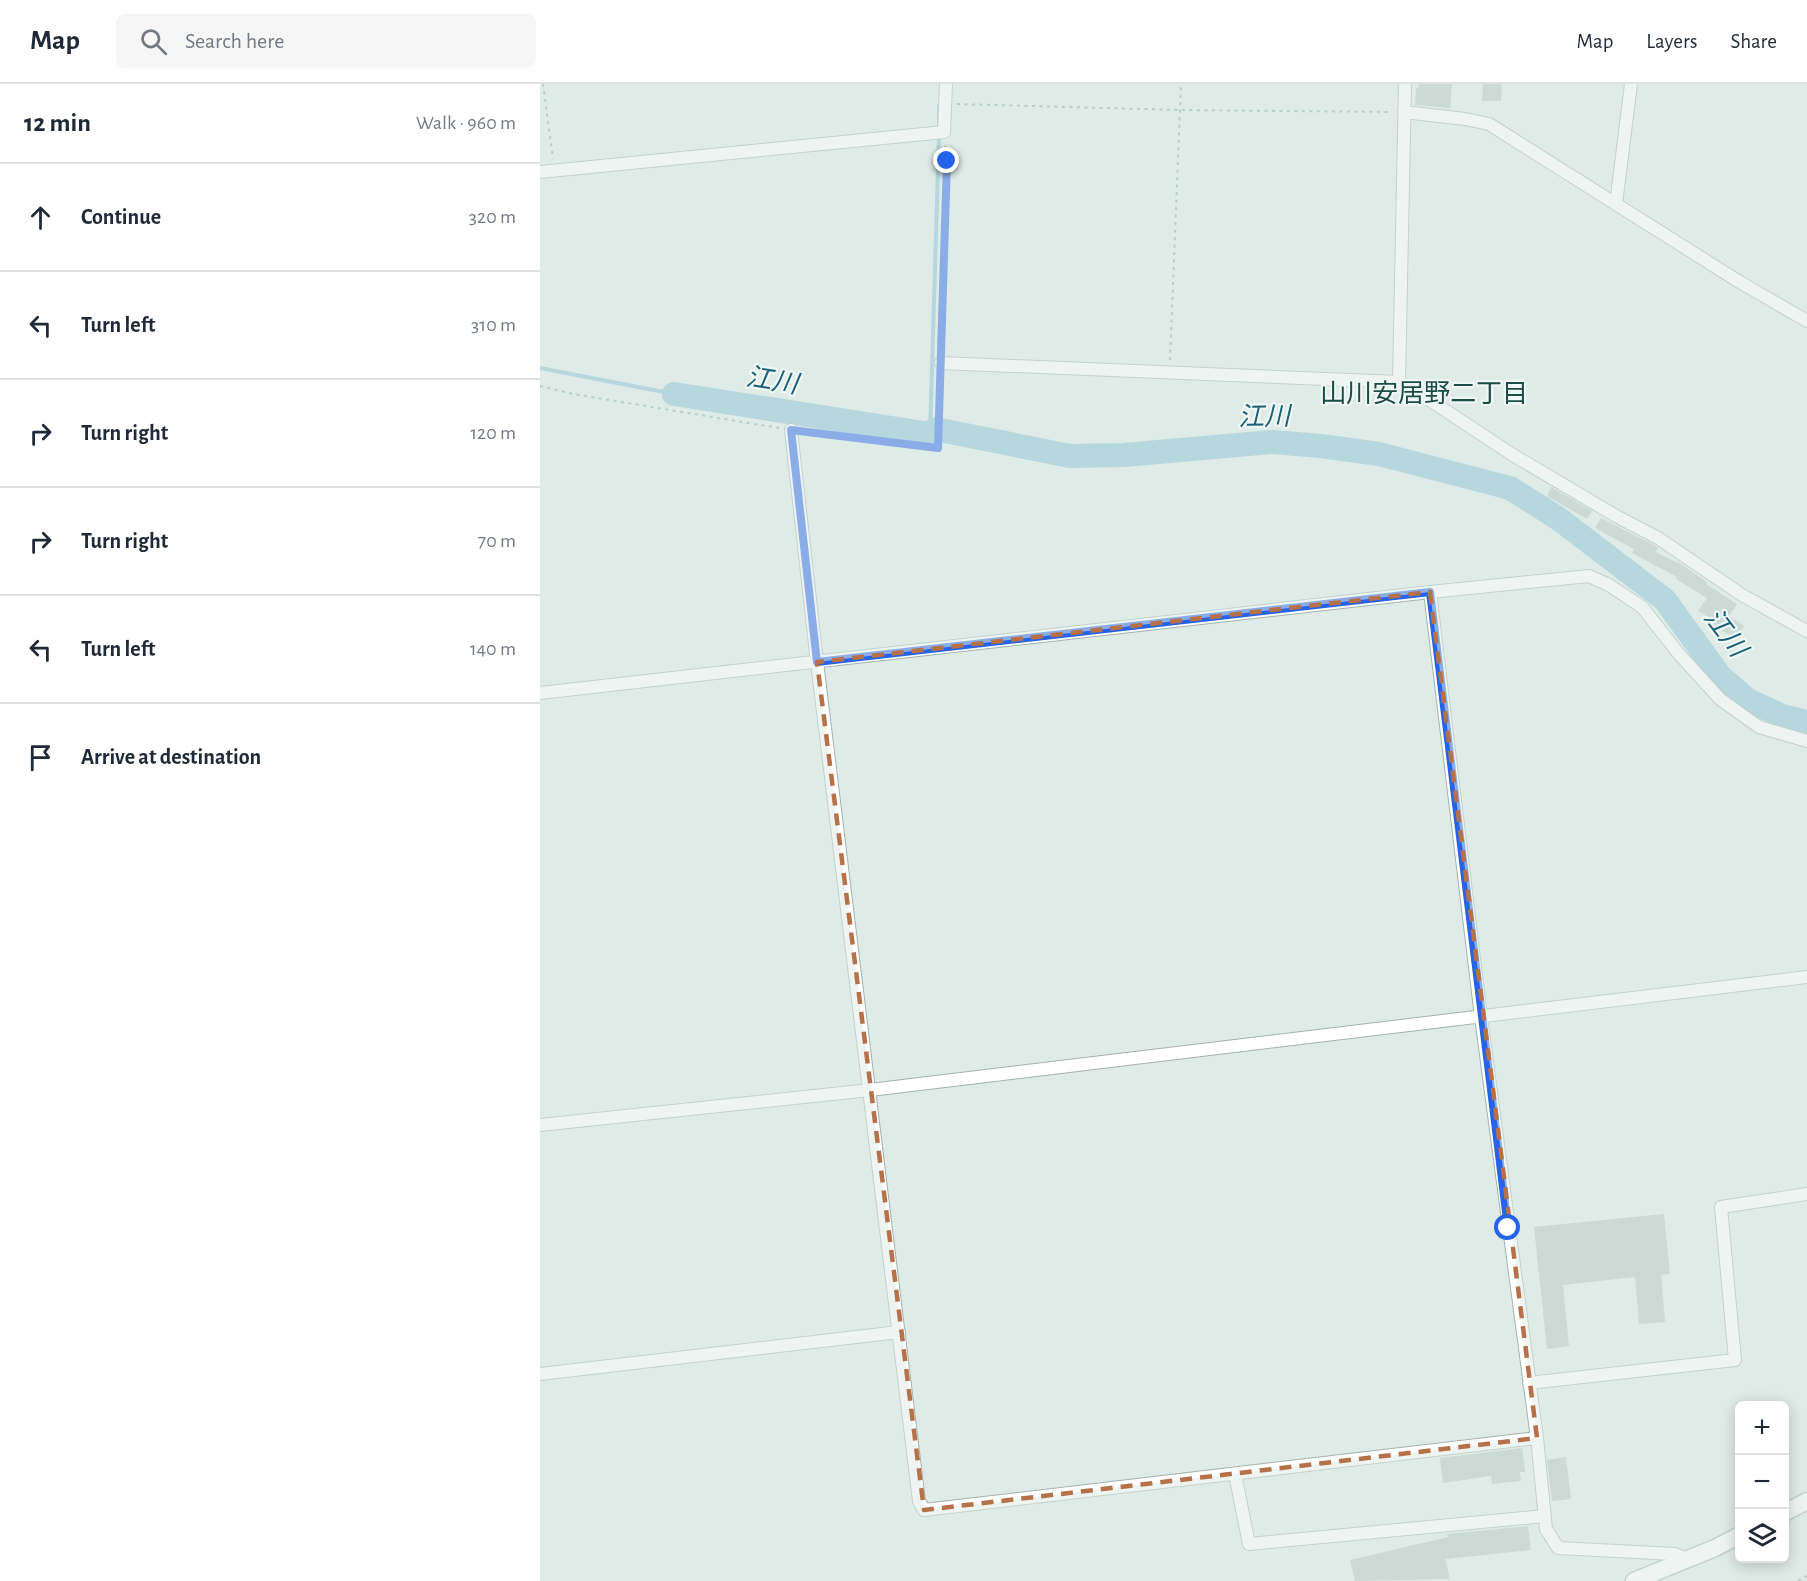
<!DOCTYPE html>
<html lang="en">
<head>
<meta charset="utf-8">
<style>
  :root { --surface:#fff; --page:#f6f6f7; --text:#1f2937; --muted:#747a83; --line:#e0e1e3 }
  body { margin:0; font-family:"Alegreya Sans","Noto Sans JP",sans-serif; background:var(--page); color:var(--text) }
  .controls { position:absolute; right:18px; bottom:18px; display:grid; overflow:hidden; border-radius:9px; box-shadow:0 3px 15px #0003 }
  .controls button { width:54px; height:54px; display:grid; place-items:center; padding:0; border:0; border-bottom:2px solid var(--line); background:var(--surface); color:var(--text); font:30px sans-serif }
  .stop { position:absolute; width:18px; height:18px; margin:-14px; border:4px solid #2563eb; border-radius:50%; background:#fff }
  .stop.end { background:#2563eb; border-color:#fff; box-shadow:0 2px 6px #0008 }
  .list { margin:0; padding:0; list-style:none }
  h2 { display:flex; justify-content:space-between; align-items:center; height:78px; margin:0; padding:0 24px; font-size:26px }
  h2 small { font-size:20px; font-weight:400; color:var(--muted) }
  .list li { display:grid; grid-template-columns:39px 1fr auto; gap:18px; align-items:center; box-sizing:border-box; height:108px; padding:0 24px; border-top:2px solid var(--line) }
  .list b { display:block; font-size:22px; white-space:nowrap }
  .list em { font-size:20px; font-style:normal; color:var(--muted) }
  .icon { flex:none; width:33px; height:33px; fill:none; stroke:currentColor; stroke-width:2; stroke-linecap:round; stroke-linejoin:round }
  .map { position:relative; flex:none; width:1267px; height:1497px; overflow:hidden }
  header { display:flex; align-items:center; gap:36px; box-sizing:border-box; height:84px; padding:0 30px; background:var(--surface); border-bottom:2px solid var(--line) }
  header strong { font-size:28px }
  nav { display:flex; gap:33px; margin-inline-start:auto; font-size:21px }
  .search { width:420px; height:54px; background:var(--page); display:flex; align-items:center; gap:15px; box-sizing:border-box; padding:0 21px; border-radius:9px; color:var(--muted); font-size:22px }
  main { display:flex }
  aside { flex:1; background:var(--surface) }
  .map>svg:first-child { display:block }
  .lines { fill:none; stroke-linecap:round; stroke-linejoin:round }
  .stream { stroke:#84bfd2; stroke-width:4 }
  .river { stroke:#84bfd2; stroke-width:24 }
  .building { fill:#b4c5c0 }
  .street-casing { stroke:#a2b3ae; stroke-width:14 }
  .secondary-casing { stroke:#9db7b0; stroke-width:19 }
  .path { stroke:#7eb0a4; stroke-width:2; stroke-dasharray:3 4.5; stroke-linecap:butt }
  .street { stroke:#fff; stroke-width:12 }
  .secondary { stroke:#fff; stroke-width:16 }
  .route { stroke:#2563eb; stroke-width:8 }
  .marked { fill:none; stroke:#b67149; stroke-width:4.5; stroke-dasharray:12 8; stroke-linejoin:round }
  .labels { text-anchor:middle; dominant-baseline:central; stroke-width:4.5; stroke-linejoin:round; paint-order:stroke }
  .water-label { font-size:26px; font-style:italic; fill:#186078; stroke:#eff7f4 }
  .neighbourhood-label { font-size:26px; fill:#1b4d46; stroke:#eff7f4 }
</style>
</head>
<body>
<header>
<strong>Map</strong>
<div class="search"><svg class="icon" aria-label="search" viewBox="0 0 24 24"><circle cx="10" cy="10" r="6"/><path d="M15 15l6 6"/></svg>Search here</div>
<nav><a>Map</a><a>Layers</a><a>Share</a></nav>
</header>
<main>
<aside>
<h2>12 min<small>Walk · 960 m</small></h2>
<ul class="list">
<li><svg class="icon" aria-label="ahead" viewBox="0 0 24 24"><path d="M12 20V5M6 11l6-6 6 6"/></svg><div><b>Continue</b></div><em>320 m</em></li>
<li><svg class="icon" aria-label="left" viewBox="0 0 24 24"><path d="M17 20v-9H6M10 6l-5 5 5 5"/></svg><div><b>Turn left</b></div><em>310 m</em></li>
<li><svg class="icon" aria-label="right" viewBox="0 0 24 24"><path d="M7 20v-9h11M14 6l5 5-5 5"/></svg><div><b>Turn right</b></div><em>120 m</em></li>
<li><svg class="icon" aria-label="right" viewBox="0 0 24 24"><path d="M7 20v-9h11M14 6l5 5-5 5"/></svg><div><b>Turn right</b></div><em>70 m</em></li>
<li><svg class="icon" aria-label="left" viewBox="0 0 24 24"><path d="M17 20v-9H6M10 6l-5 5 5 5"/></svg><div><b>Turn left</b></div><em>140 m</em></li>
<li><svg class="icon" aria-label="arrive" viewBox="0 0 24 24"><path d="M6 21V4h12l-3 4 3 4H6"/></svg><div><b>Arrive at destination</b></div></li>
</ul>
</aside>
<div class="map">
<svg width="1267" height="1497" viewBox="0 0 1267 1497">
  <rect width="100%" height="100%" fill="#dfebe6"/>
  <g class="lines">
    <path class="stream" d="M399,41v-19
      M0,284l134,26
      M390,350l9,-298"/>
    <path class="river" d="M134,310l256,40 5,-5 135,27 54,-1 148,-13 49,4 58,8 131,34 49,31 106,81 55,76 28,24 34,16 25,6"/>
  </g>
  <path class="building" d="M879,0h33l-2,24 -35,-3 1,-17 2,1z
    M943,0h19l-1,17h-19z
    M1011,403l41,24 -5,8 -40,-23z
    M1061,434l53,27 4,3 -2,4 21,11 1,-1 29,20 -1,2 31,20 -8,12 15,10 -8,13 -28,-17 2,-4 -12,-7 9,-13 -31,-19 1,-2 -45,-24 2,-4 -39,-21z
    M1124,1130l6,60 -9,1 4,47 -26,2 -4,-47 -72,8 6,61 -22,3 -13,-122z
    M982,1364l3,24h-5l1,9 -29,3 -1,-8 -48,7 -3,-25z
    M1026,1373l5,42 -19,2 -5,-41z
    M988,1442l3,24 -86,9 5,20 -95,2 -5,-21 98,-23 -1,-3z"/>
  <g class="lines">
    <defs>
      <path id="street" d="M864,28l61,7 24,5 249,157 69,40
        M0,88l404,-40 2,-48
        M1076,120l15,-120
        M401,279l458,19 32,19 82,54 103,61 42,22 84,57 65,36
        M859,298l6,-298
        M251,346l26,232 102,839 5,9 613,-72
        M890,508l51,425 56,421 9,91 12,19 117,6 12,5
        M0,609l890,-101 159,-16 20,9 33,22 37,47 41,45 39,28 48,14
        M0,1041l330,-35 937,-113
        M0,1290l359,-42
        M989,1299l206,-23 -14,-153 86,-13
        M695,1390l14,70 296,-28"/>
      <path id="secondary" d="M1244,1429l23,-12
        M1094,1497l81,-33 25,-13"/>
    </defs>
    <use href="#street" class="street-casing"/>
    <use href="#secondary" class="secondary-casing"/>
    <path class="path" d="M3,0l10,75
      M417,20l223,6 212,2
      M401,267l6,-190 -2,-17
      M630,276l11,-276
      M0,302l33,8 206,34
      M262,347l136,17 3,-73
      M1258,1497l9,-5"/>
    <use href="#street" class="street"/>
    <use href="#secondary" class="secondary"/>
  </g>
  <g class="lines">
    <path class="route" d="M407,77l-9,287 -147,-18 26,232 613,-70 78,636"/>
  </g>
  <path d="M0 0H1267V1497H0ZM890,508l107,846 -613,72 -107,-848z" fill="#dfebe6" fill-opacity=".55" fill-rule="evenodd"/>
  <path class="marked" d="M890,508l107,846 -613,72 -107,-848z"/>
  <g class="labels">
    <g class="water-label">
      <text transform="translate(232 297) rotate(9)">江川</text>
      <text transform="translate(724 333) rotate(-1)">江川</text>
      <text transform="translate(1185 549) rotate(53)">江川</text>
    </g>
    <g class="neighbourhood-label">
      <text x="884" y="310">山川安居野二丁目</text>
    </g>
  </g>
</svg>
<div class="controls">
<button>+</button>
<button>−</button>
<button><svg class="icon" aria-label="layers" viewBox="0 0 24 24"><path d="M12 4l9 5-9 5-9-5zM3 14l9 5 9-5"/></svg></button>
</div>
<div class="stop" style="left:968px;top:1144px"></div>
<div class="stop end" style="left:407px;top:77px"></div>
</div>
</main>
</body>
</html>
